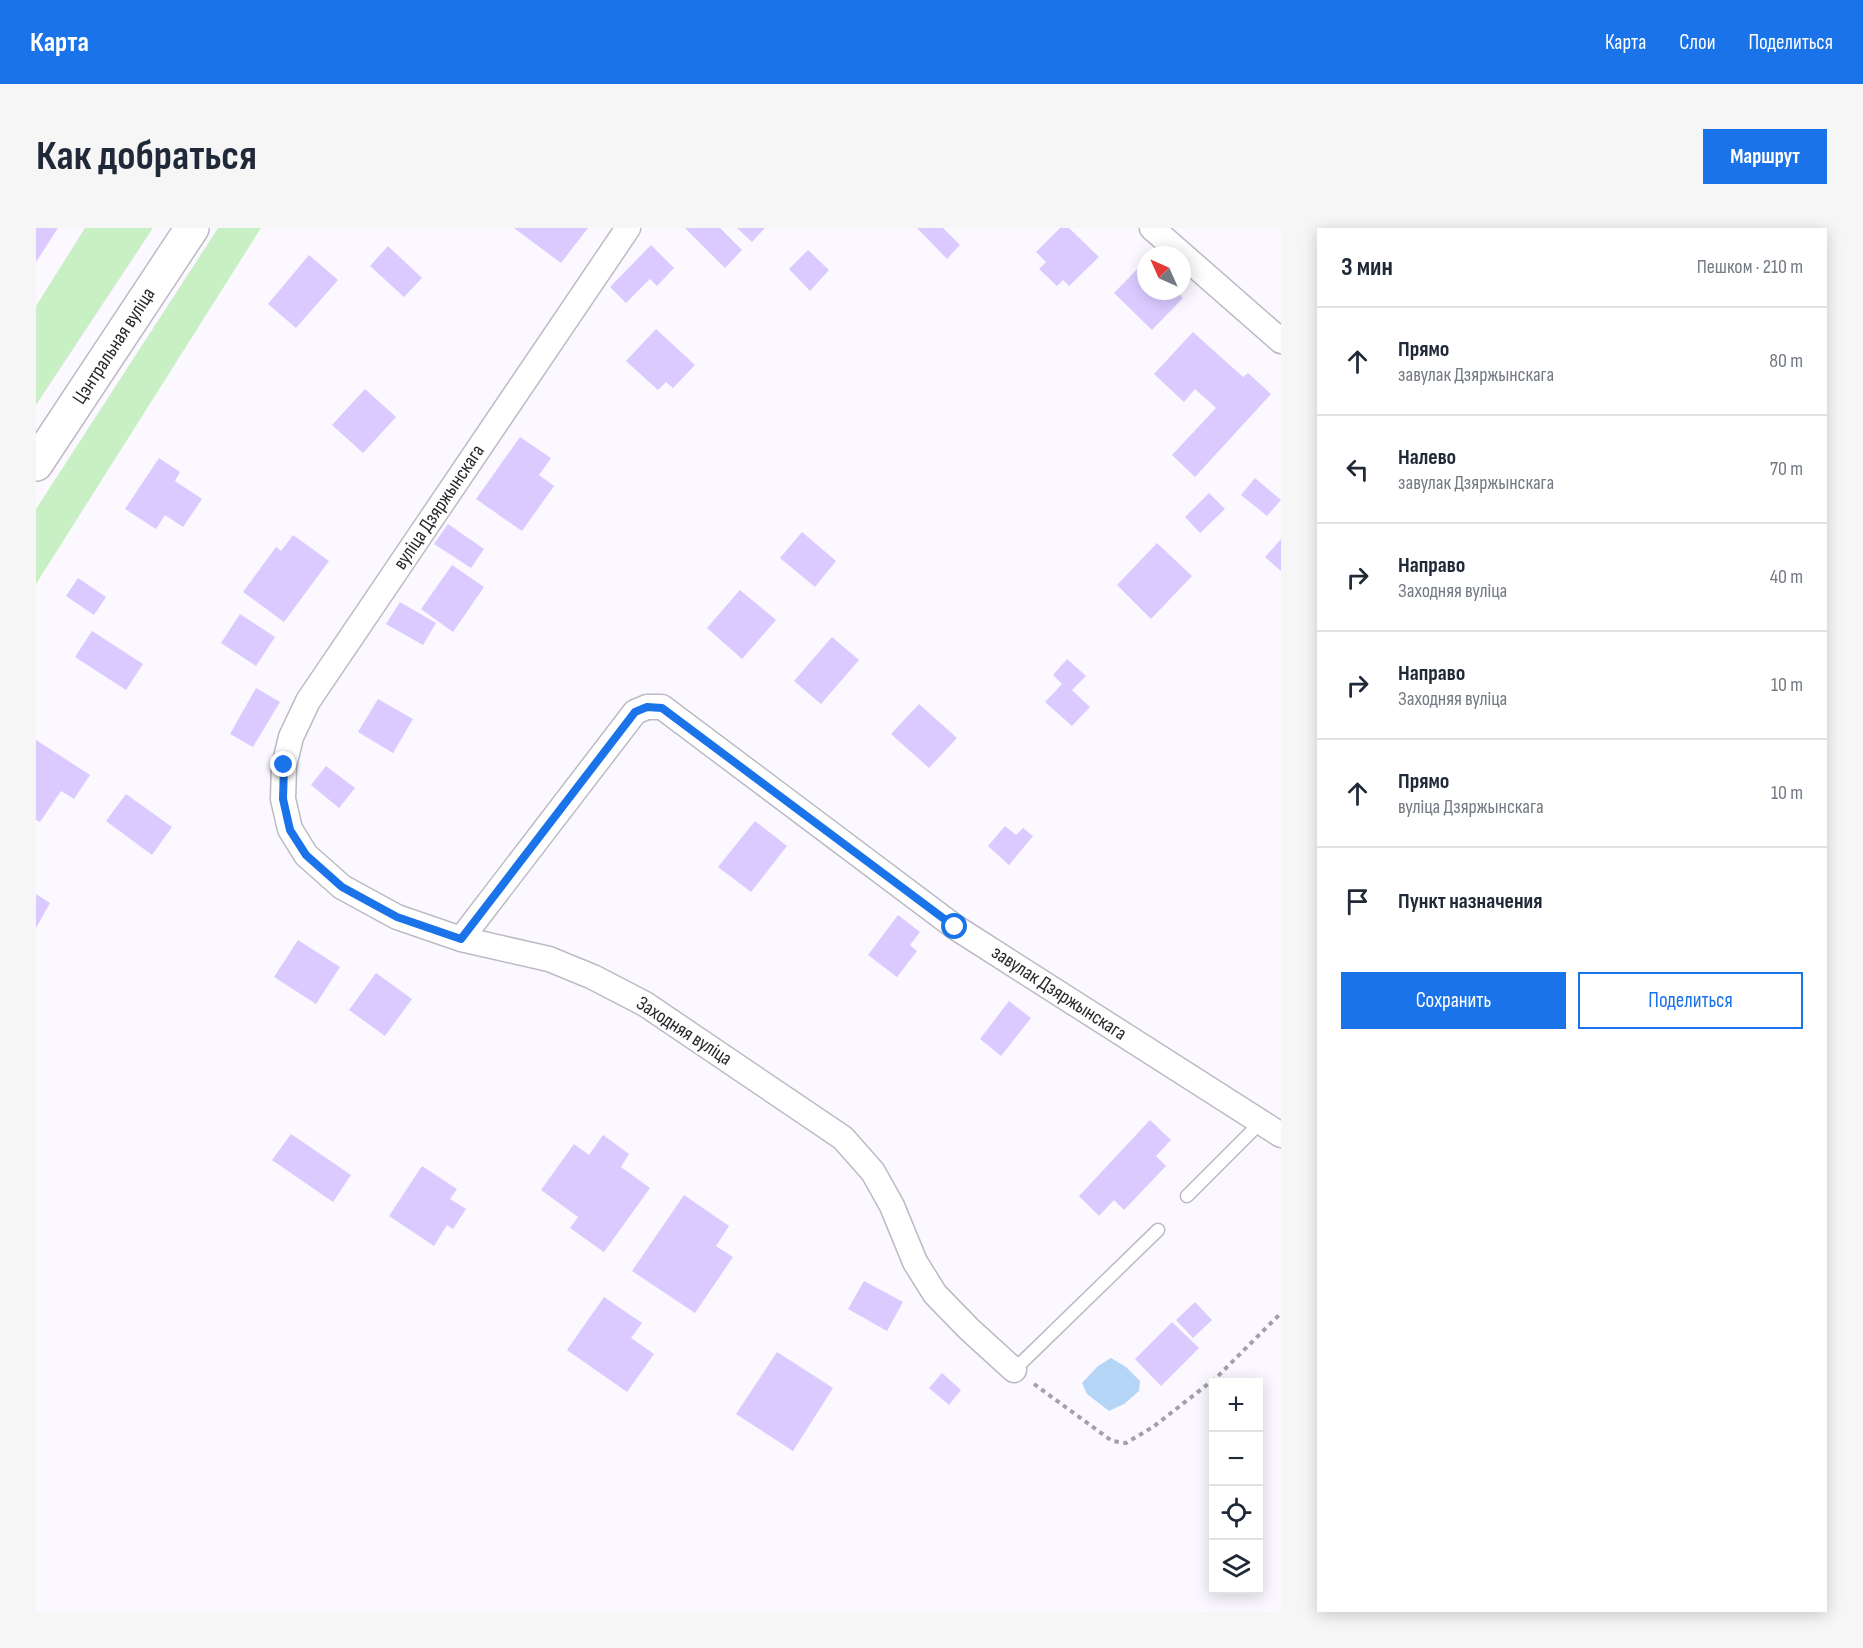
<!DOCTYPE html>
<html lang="ru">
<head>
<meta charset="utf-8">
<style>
  :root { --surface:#fff; --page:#f6f6f7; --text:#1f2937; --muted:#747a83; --line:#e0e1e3; --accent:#1a73e8 }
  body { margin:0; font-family:"Sofia Sans Condensed",sans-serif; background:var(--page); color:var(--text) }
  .controls { position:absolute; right:18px; bottom:18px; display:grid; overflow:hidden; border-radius:0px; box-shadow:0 3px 15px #0003 }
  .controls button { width:54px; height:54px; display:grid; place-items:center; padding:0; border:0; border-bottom:2px solid var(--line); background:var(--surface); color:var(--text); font:30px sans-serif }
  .compass { position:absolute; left:1101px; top:18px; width:54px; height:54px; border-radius:50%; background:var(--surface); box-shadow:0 3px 15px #0003; rotate:315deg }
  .stop { position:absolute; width:18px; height:18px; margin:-14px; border:4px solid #1a73e8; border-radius:50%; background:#fff }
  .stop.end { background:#1a73e8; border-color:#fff; box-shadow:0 2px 6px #0008 }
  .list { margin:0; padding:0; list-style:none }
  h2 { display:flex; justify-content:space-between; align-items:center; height:78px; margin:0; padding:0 24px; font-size:26px }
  h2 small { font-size:20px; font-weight:400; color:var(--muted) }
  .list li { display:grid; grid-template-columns:39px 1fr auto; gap:18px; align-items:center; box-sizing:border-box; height:108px; padding:0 24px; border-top:2px solid var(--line) }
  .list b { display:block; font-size:22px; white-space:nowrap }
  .list p { margin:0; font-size:20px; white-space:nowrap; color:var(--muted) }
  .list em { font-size:20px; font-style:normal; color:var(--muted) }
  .actions { display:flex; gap:12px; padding:18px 24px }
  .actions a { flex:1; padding:14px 0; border:2px solid var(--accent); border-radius:0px; text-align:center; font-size:21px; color:var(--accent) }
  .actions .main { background:var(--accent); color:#fff }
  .icon { flex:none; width:33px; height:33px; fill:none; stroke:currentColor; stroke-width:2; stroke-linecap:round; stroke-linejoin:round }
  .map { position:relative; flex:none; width:1245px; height:1384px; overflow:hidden; border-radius:0px }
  header { display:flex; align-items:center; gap:36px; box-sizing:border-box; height:84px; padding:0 30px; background:var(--accent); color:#fff }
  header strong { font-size:28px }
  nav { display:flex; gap:33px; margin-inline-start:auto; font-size:21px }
  .intro { display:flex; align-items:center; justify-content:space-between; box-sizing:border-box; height:144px; padding:0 36px }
  h1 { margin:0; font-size:42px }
  .button { padding:15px 27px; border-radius:0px; background:var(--accent); color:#fff; font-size:21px; font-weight:700 }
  main { display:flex; gap:36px; padding:0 36px }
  aside { flex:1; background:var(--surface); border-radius:0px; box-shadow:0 3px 15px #0003 }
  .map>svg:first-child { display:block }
  .green { fill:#c9efc4 }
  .water { fill:#b5d5f7 }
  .building { fill:#dacaff }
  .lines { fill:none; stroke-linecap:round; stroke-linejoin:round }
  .service-casing { stroke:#bdbac4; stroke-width:15 }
  .minor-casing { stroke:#bdbac4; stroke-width:27 }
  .secondary-casing { stroke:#bdbac4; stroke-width:36 }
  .path { stroke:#a3a1a6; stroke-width:4; stroke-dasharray:4.5 4.5; stroke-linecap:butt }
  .service { stroke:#fff; stroke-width:12 }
  .minor { stroke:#fff; stroke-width:24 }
  .secondary { stroke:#fff; stroke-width:33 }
  .route { stroke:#1a73e8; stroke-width:8 }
  .labels { text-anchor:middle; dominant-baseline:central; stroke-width:5; stroke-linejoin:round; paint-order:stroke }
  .street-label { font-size:20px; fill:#2a292c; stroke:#fff }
</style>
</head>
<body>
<header>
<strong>Карта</strong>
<nav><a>Карта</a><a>Слои</a><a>Поделиться</a></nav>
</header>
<div class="intro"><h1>Как добраться</h1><a class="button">Маршрут</a></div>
<main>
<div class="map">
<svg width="1245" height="1384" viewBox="0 0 1245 1384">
  <rect width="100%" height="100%" fill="#fbf9ff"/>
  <path class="green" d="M49,0h68l-117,177v-99z
    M182,0h43l-225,356v-75z"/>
  <path class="water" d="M1075,1130l15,9 14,14 -1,10 -15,13 -15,7 -22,-17 -5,-11 16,-17z"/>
  <path class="building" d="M0,0h22l-22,34z
    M478,0h74l-27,35z
    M649,0h35l22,22 -17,18z
    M701,0h28l-13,14z
    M881,0h26l17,17 -13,14z
    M1024,0h9l30,29 -30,29 -6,-6 -6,6 -18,-17 7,-7 -10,-10z
    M615,17l23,23 -17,18 -7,-7 -24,24 -16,-16z
    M352,18l34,32 -18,19 -34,-31z
    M772,22l21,20 -19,21 -21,-22z
    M273,27l29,25 -42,48 -28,-24z
    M1110,32v31h30l7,7 -31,32 -38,-37z
    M620,101l39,36 -22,23 -7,-6 -8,8 -32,-29z
    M1157,104l50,45 5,-4 23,21 -76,83 -23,-22 44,-47 -21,-19 -11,13 -30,-28z
    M329,161l31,28 -33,36 -31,-28z
    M484,209l31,21 -12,17 15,11 -32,45 -46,-32z
    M123,230l21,14 -5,9 27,18 -19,28 -18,-12 -9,14 -31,-20z
    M1219,250l26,22 -14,16 -26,-21z
    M1173,265l16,16 -25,24 -15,-16z
    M412,296l36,25 -13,19 -37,-24z
    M766,304l34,29 -21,26 -35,-29z
    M257,307l36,26 -45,61 -41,-30 33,-45 5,4z
    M1245,311v32l-16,-14z
    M1121,315l35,33 -41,43 -34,-34z
    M416,337l32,22 -31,45 -32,-23z
    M42,350l28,19 -12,18 -28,-19z
    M704,362l36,30 -34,39 -35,-31z
    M364,374l36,21 -13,22 -37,-21z
    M204,386l35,23 -19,29 -35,-23z
    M56,403l51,33 -17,26 -51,-33z
    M796,409l27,23 -38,44 -27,-23z
    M1031,431l19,17 -14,14 18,17 -18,19 -27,-24 17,-18 -9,-9z
    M220,460l24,14 -27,45 -23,-13z
    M342,471l35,20 -20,34 -35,-21z
    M883,476l38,34 -28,30 -38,-34z
    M0,512l54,35 -16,24 -13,-8 -21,31 -4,-2z
    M290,538l29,22 -16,20 -28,-23z
    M90,566l46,33 -20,28 -46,-34z
    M719,593l32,25 -36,46 -33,-25z
    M969,598l11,9 7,-7 10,8 -24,29 -21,-19z
    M0,666l14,9 -14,25z
    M862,687l22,17 -10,13 7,6 -20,26 -29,-22z
    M262,712l42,27 -24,37 -42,-27z
    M340,745l36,26 -27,37 -36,-26z
    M973,773l22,17 -30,38 -21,-17z
    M1114,892l21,20 -15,16 10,10 -42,44 -10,-10 -15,16 -20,-20z
    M255,906l60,41 -18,27 -61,-42z
    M567,907l26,19 -8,13 29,21 -46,64 -34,-24 8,-11 -37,-27 33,-46 15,11z
    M386,938l35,23 -7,10 16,10 -13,20 -6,-4 -13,21 -45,-30z
    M648,967l45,31 -13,20 17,11 -38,56 -63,-42z
    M828,1053l39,21 -16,29 -39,-22z
    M568,1069l38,26 -11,15 23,16 -27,38 -60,-42z
    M1159,1074l17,18 -19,18 -17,-18z
    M1136,1094l27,26 -38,38 -26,-27z
    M741,1124l56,36 -40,63 -57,-37z
    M906,1145l19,17 -12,15 -20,-17z"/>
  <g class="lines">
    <defs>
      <path id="service" d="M1151,968l74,-74
        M978,1142l144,-140"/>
      <path id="minor" d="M592,0l-320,473 -17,36 -7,29 -1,33 7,30 16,26 36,32 55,30 64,22 88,20 44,18 52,27 198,134 30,34 19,34 23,56 20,32 34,35 45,41
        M1116,0l129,113
        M425,711l174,-227 12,-5h15l293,220 326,208"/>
      <path id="secondary" d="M0,236l156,-236"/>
    </defs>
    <use href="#service" class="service-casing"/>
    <use href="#minor" class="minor-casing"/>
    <use href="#secondary" class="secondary-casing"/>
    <path class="path" d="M998,1156l78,57 14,2 27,-16 64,-50 64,-64"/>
    <use href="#service" class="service"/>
    <use href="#minor" class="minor"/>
    <use href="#secondary" class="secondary"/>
  </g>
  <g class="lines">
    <path class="route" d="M248,537l-1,34 7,31 16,25 36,32 55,30 64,22 174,-227 12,-5 15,1 293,219"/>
  </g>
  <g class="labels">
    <g class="street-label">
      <text transform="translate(78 118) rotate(-57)">Цэнтральная вуліца</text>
      <text transform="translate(403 279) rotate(-56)">вуліца Дзяржынскага</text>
      <text transform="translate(1023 765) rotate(33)">завулак Дзяржынскага</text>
      <text transform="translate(648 803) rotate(33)">Заходняя вуліца</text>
    </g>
  </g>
</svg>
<div class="controls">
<button>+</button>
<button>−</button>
<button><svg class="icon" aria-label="locate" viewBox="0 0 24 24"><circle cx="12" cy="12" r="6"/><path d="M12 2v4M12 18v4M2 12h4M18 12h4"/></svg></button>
<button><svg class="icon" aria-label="layers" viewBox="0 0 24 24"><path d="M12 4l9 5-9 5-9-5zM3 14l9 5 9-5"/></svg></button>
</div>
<svg class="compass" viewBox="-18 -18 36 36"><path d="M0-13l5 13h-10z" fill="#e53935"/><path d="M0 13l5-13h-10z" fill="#747a83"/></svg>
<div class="stop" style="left:919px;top:699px"></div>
<div class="stop end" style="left:248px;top:537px"></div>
</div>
<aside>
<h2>3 мин<small>Пешком · 210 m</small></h2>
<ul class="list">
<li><svg class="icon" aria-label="ahead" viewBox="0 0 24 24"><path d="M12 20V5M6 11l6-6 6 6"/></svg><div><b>Прямо</b><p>завулак Дзяржынскага</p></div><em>80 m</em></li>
<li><svg class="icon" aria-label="left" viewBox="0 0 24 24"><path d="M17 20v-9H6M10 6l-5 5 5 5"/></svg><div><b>Налево</b><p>завулак Дзяржынскага</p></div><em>70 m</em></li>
<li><svg class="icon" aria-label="right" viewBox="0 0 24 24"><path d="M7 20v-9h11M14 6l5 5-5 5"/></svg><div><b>Направо</b><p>Заходняя вуліца</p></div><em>40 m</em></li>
<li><svg class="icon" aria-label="right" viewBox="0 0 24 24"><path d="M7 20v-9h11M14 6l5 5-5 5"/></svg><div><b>Направо</b><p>Заходняя вуліца</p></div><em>10 m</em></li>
<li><svg class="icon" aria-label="ahead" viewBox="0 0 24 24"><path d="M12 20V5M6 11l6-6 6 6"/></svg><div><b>Прямо</b><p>вуліца Дзяржынскага</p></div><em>10 m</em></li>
<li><svg class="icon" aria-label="arrive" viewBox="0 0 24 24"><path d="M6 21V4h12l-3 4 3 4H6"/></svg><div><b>Пункт назначения</b></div></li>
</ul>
<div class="actions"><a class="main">Сохранить</a><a>Поделиться</a></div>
</aside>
</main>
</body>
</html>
